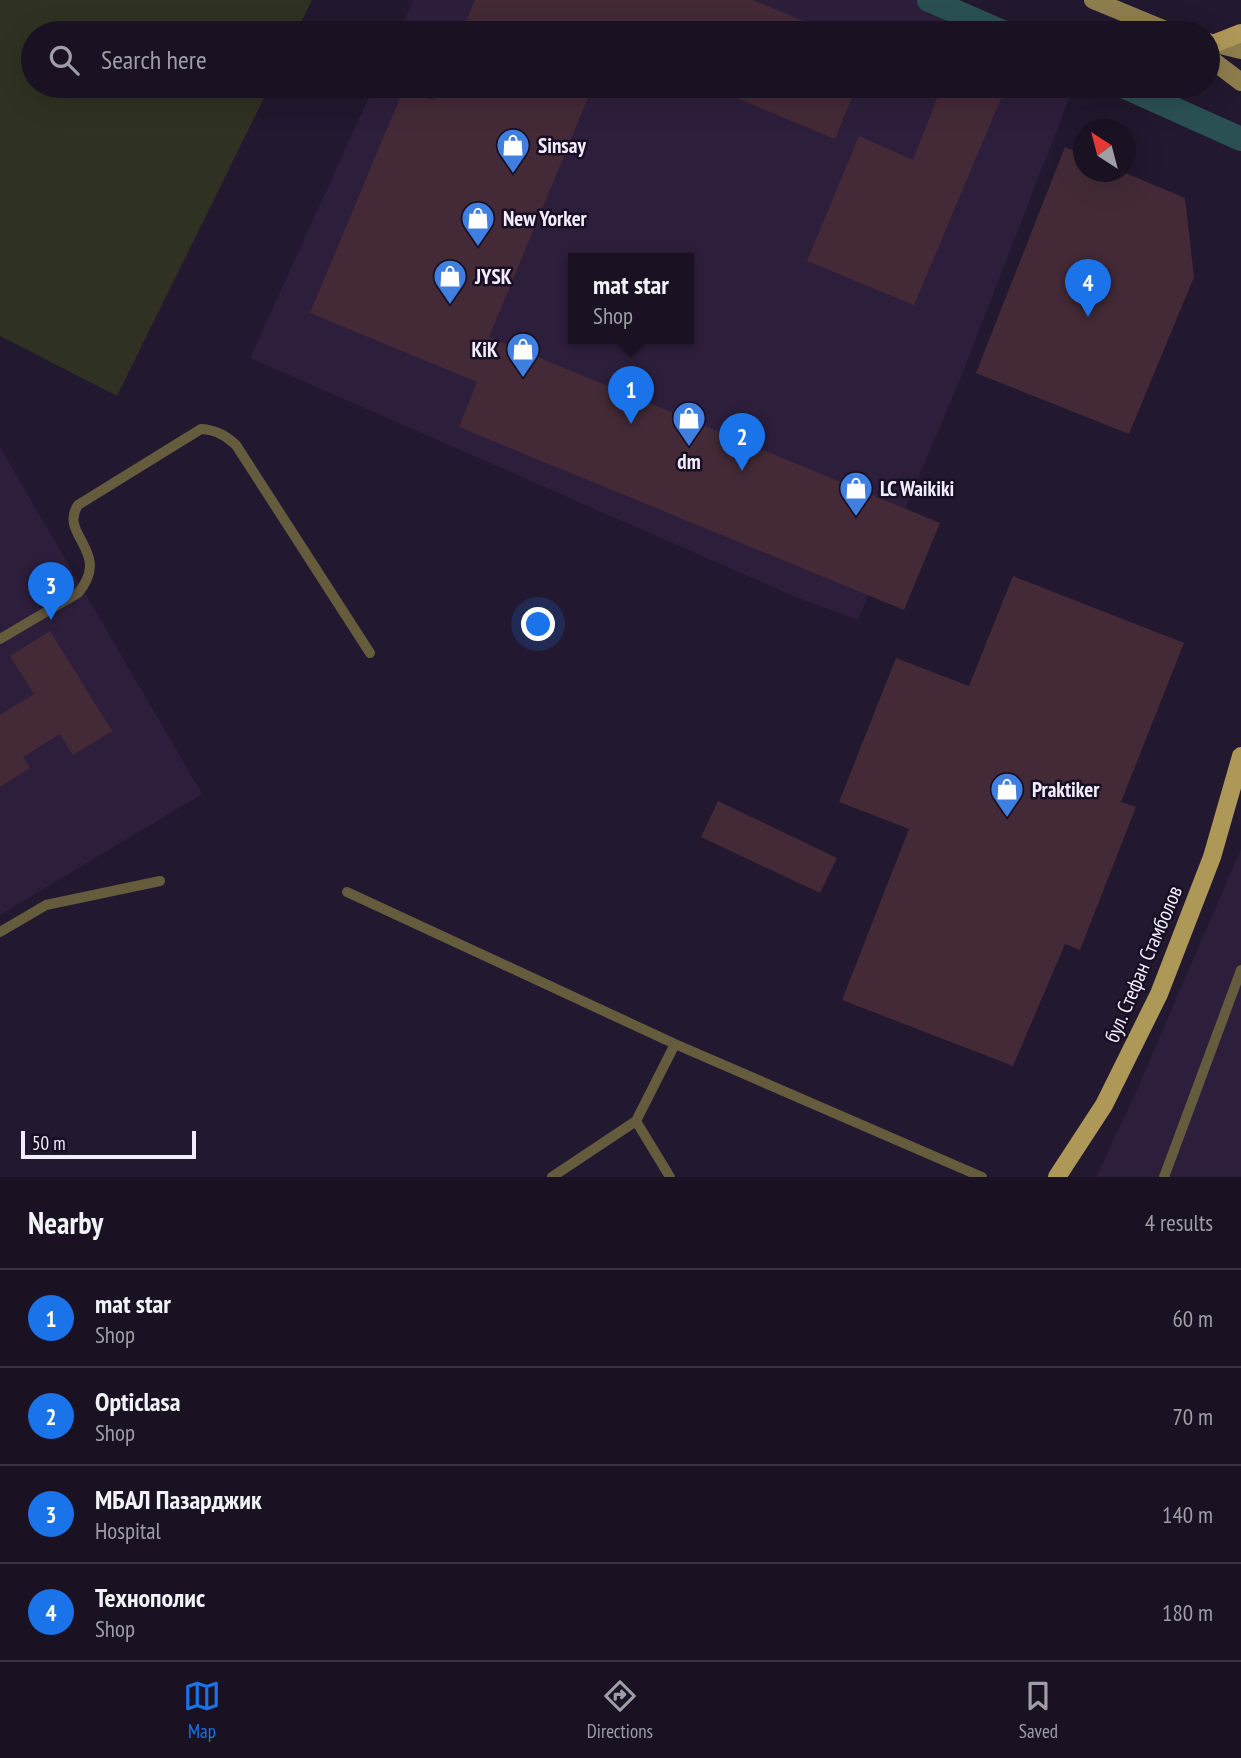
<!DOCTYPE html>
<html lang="en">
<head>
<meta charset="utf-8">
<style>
  :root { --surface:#1a1223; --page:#231b2b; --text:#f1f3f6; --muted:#9f9ea6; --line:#383241; --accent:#1a73e8 }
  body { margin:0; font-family:"PT Sans Narrow",sans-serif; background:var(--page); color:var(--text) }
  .compass { position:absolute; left:1073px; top:119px; width:63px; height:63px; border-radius:50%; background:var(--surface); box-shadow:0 7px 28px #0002; rotate:324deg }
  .scale { position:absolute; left:21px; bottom:18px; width:175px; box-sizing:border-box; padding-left:7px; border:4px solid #f2ecfc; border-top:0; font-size:19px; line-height:24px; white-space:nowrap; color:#f2ecfc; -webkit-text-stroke:5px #190f25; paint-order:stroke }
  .you { position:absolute; left:539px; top:625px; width:24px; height:24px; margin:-18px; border:5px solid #fff; border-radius:50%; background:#1a73e8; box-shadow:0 0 0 10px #1a73e833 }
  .badge { display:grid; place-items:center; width:46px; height:46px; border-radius:50%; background:var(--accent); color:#fff; font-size:23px; font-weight:700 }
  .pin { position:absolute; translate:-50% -58px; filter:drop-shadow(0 2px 4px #0008) }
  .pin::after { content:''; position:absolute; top:37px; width:24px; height:21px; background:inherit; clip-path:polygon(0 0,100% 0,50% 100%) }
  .popup { position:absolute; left:568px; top:253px; width:126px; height:91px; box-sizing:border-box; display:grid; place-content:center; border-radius:0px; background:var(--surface); filter:drop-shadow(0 2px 5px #0005); font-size:23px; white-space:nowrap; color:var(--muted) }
  .popup b { font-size:26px; color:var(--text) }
  .popup::after { content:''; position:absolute; left:50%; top:100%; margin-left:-14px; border:14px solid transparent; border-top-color:var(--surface) }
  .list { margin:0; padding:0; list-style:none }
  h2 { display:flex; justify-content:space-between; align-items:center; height:91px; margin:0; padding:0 28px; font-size:30px }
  h2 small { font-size:23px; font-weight:400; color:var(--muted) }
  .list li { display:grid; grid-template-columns:46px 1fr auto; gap:21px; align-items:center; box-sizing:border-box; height:98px; padding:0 28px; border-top:2px solid var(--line) }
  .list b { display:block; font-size:26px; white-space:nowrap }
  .list p { margin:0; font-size:23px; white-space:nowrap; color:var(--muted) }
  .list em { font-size:23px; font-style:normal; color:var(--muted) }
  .icon { flex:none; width:38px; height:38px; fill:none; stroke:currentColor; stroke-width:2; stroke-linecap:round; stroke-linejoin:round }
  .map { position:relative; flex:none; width:1241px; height:1177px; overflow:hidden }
  .search { position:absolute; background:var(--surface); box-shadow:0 7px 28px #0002; left:21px; right:21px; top:21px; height:77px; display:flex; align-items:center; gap:18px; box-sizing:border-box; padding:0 24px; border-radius:38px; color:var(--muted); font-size:26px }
  .sheet { height:483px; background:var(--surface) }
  nav { display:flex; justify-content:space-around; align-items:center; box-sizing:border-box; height:98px; border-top:2px solid var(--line); background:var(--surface); font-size:19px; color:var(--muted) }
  nav a { display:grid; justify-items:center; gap:4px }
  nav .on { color:var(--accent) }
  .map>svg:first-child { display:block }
  .built { fill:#2d1f3c; fill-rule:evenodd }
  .green { fill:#2f3122 }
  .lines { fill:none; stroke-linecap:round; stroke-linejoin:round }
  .canal { stroke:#2b5054; stroke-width:24 }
  .building { fill:#432a36 }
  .lane { stroke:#655b3d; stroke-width:10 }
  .secondary { stroke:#8e7d4d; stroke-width:18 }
  .primary { stroke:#ae9858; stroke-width:18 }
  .labels { text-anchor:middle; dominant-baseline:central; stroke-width:5; stroke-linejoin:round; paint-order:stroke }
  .poi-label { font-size:21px; font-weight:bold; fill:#f2ecfc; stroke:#190f25; text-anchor:start }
  .street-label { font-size:21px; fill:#f2ecfc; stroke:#190f25 }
</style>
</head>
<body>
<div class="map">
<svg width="1241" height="1177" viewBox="0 0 1241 1177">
  <rect width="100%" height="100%" fill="#22182f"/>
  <path class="built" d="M413,0h516l76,33h-607z
    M374,86h700l-113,291 -103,243 -60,-22 -548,-240zM573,258h116v80h-116z
    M0,447l202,347 -202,121z
    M1241,849v328h-145l36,-76z"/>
  <path class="green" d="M0,0h312l-16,33h-263v53h237l-153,310 -117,-60z"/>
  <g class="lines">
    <path class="canal" d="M929,0l76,33
      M1123,86l118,53"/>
  </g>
  <path class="building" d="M475,0h278l80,33h-372z
    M439,86h154l-104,251 451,186 -36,87 -445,-183 18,-45 -167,-69 94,-225 30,12z
    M707,86h150l-22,53z
    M942,86h56l7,3 -91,216 -107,-44 52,-125 54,24z
    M1065,147l19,8v17h39l62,26 9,79 -65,157 -153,-61z
    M1013,576l171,67 -63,159 15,5 -56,143 -15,-6 -52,122 -171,-66 67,-171 -70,-27 57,-144 73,28z
    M50,631l62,100 -39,24 -13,-21 -37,23 7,11 -30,19v-72l34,-21 -24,-38z
    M718,801l119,57 -17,35 -119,-56z"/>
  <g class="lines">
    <path class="lane" d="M0,639l78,-46c35,-41 -20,-58 0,-88l123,-76c15,1 24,6 35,16l134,208
      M347,892l328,152 307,133
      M0,932l46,-27 114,-24
      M552,1177l84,-56
      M670,1177l-34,-56 39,-77
      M1164,1177l77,-207"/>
    <path class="secondary" d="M1093,0l80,33
      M1208,42l33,8
      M1208,57l33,25"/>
    <path class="primary" d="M1213,44l28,-11
      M1057,1177l47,-72 55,-111 53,-137 29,-101"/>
  </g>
  <defs>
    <symbol id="shop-pin" viewBox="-11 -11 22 30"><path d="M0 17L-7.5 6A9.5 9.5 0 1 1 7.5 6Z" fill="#3f7fe0" stroke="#190f25"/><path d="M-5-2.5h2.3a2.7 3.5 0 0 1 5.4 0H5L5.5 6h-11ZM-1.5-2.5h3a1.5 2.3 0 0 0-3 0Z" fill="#fff"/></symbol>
  </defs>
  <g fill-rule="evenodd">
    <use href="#shop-pin" x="494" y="126" width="38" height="52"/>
    <use href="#shop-pin" x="459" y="199" width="38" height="52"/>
    <use href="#shop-pin" x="431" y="257" width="38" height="52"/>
    <use href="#shop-pin" x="504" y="330" width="38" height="52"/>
    <use href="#shop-pin" x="670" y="399" width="38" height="52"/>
    <use href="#shop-pin" x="837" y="469" width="38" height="52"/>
    <use href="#shop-pin" x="988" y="770" width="38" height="52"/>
  </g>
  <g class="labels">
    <g class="poi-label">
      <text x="538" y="145">Sinsay</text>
      <text x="503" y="218">New Yorker</text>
      <text x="475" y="276">JYSK</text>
      <text x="498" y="349" text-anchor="end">KiK</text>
      <text x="689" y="461" text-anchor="middle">dm</text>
      <text x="880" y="488">LC Waikiki</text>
      <text x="1032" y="789">Praktiker</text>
    </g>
    <g class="street-label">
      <text transform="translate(1143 964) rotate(-67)">бул. Стефан Стамболов</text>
    </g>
  </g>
</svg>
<svg class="compass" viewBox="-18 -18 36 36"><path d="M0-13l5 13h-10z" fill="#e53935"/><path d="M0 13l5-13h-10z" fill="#9f9ea6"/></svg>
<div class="scale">50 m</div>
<div class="you"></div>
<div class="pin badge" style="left:631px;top:424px">1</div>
<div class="popup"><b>mat star</b>Shop</div>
<div class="pin badge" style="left:742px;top:471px">2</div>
<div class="pin badge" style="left:51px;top:620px">3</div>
<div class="pin badge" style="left:1088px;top:317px">4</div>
<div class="search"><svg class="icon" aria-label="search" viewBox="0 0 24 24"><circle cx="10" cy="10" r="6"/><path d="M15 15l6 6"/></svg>Search here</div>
</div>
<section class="sheet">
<h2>Nearby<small>4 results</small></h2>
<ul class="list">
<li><span class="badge">1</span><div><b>mat star</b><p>Shop</p></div><em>60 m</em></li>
<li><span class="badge">2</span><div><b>Opticlasa</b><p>Shop</p></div><em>70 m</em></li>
<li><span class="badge">3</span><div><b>МБАЛ Пазарджик</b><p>Hospital</p></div><em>140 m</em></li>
<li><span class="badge">4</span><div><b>Технополис</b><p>Shop</p></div><em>180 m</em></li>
</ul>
</section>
<nav>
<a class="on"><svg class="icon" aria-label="map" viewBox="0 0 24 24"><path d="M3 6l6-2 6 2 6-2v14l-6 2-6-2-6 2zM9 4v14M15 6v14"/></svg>Map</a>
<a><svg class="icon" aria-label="directions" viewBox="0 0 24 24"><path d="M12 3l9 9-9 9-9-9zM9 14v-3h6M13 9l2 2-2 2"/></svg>Directions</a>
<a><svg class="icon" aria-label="saved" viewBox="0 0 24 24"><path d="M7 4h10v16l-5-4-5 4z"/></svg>Saved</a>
</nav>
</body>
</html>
